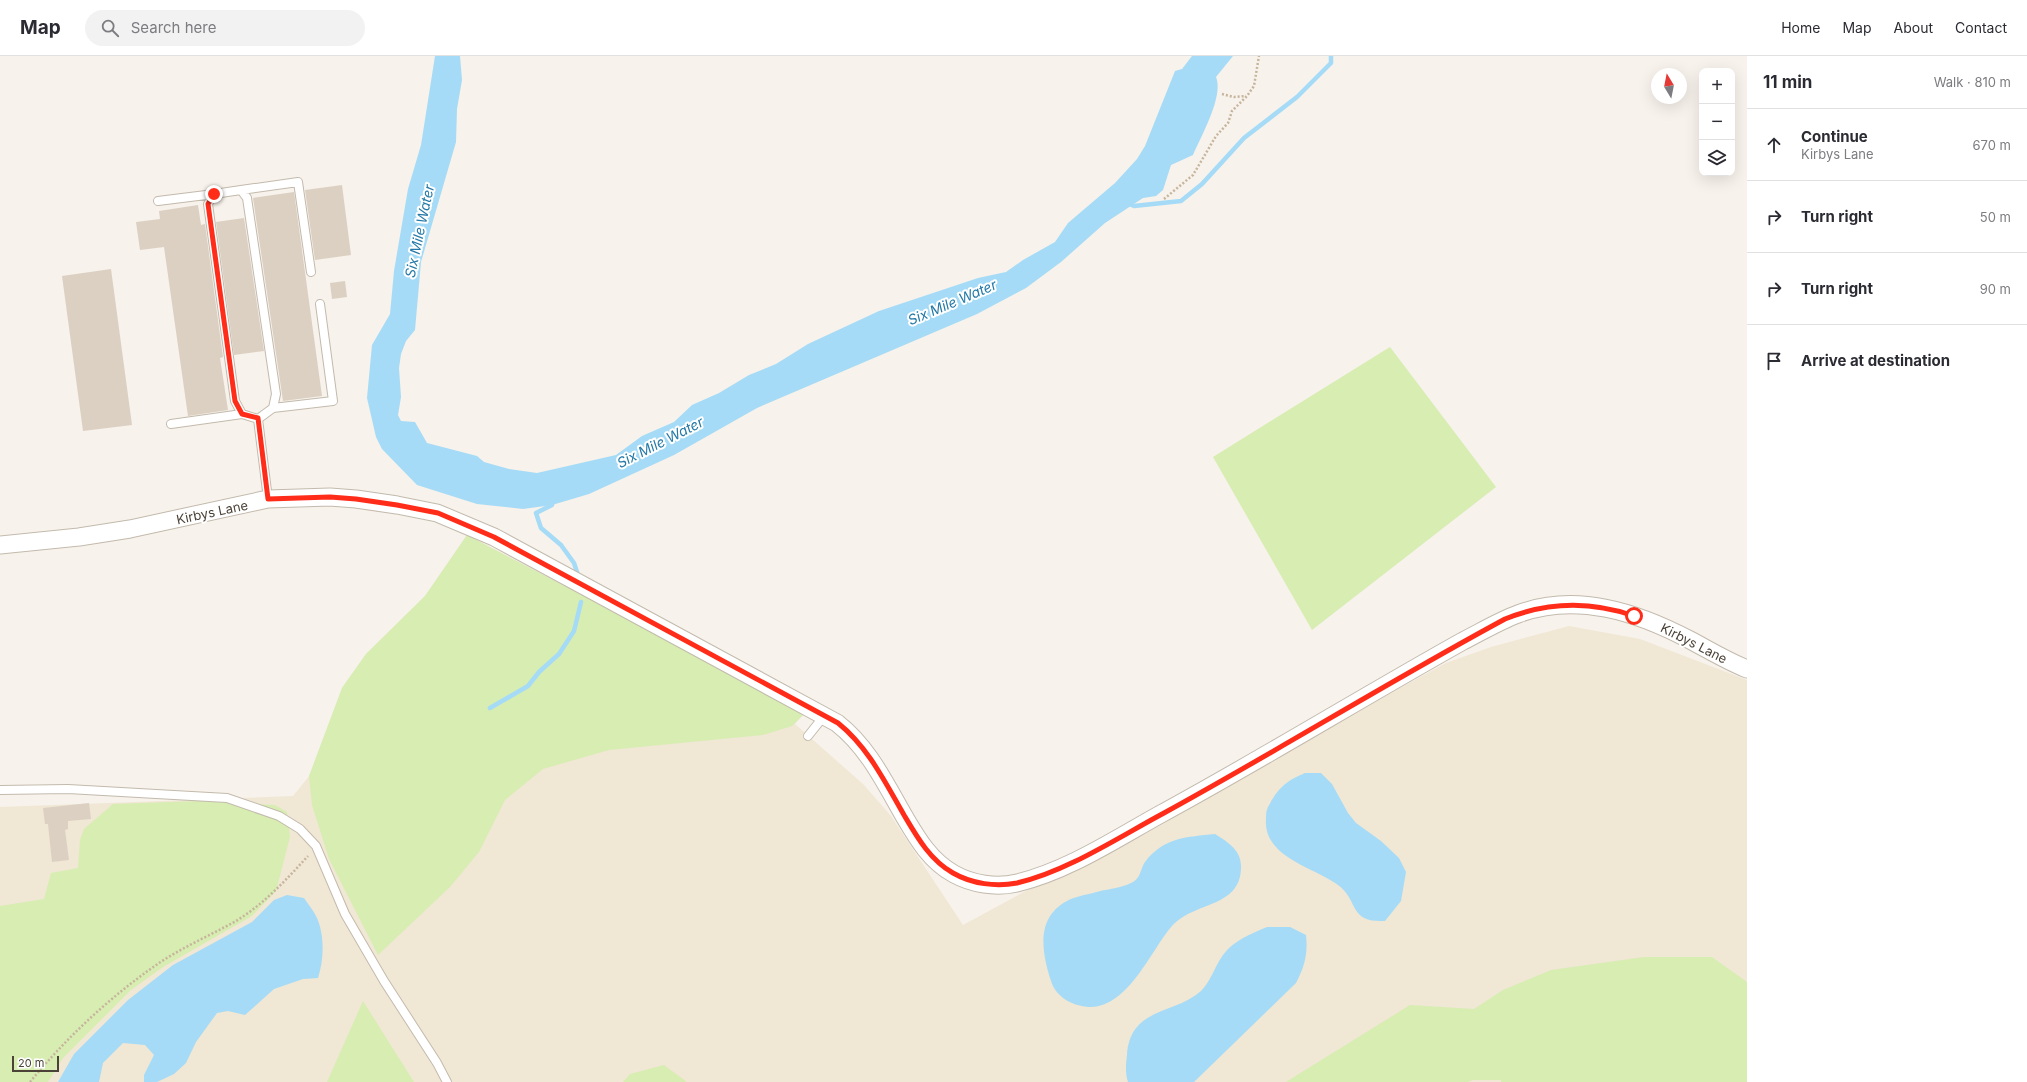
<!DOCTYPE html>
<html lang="en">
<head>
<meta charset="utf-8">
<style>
  :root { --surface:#fff; --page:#f2f2f3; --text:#2b2b33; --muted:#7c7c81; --line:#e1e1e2 }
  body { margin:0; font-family:Inter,sans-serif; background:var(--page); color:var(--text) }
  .controls { position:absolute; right:12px; top:12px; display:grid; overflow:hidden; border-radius:8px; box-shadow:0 4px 16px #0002 }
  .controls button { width:36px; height:36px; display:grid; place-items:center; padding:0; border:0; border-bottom:1px solid var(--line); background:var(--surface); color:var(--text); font:20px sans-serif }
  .compass { position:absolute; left:1651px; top:12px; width:36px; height:36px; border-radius:50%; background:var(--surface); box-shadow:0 4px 16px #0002; rotate:350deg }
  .scale { position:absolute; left:12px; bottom:10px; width:47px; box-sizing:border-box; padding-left:4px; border:2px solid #4c4338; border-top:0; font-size:11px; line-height:14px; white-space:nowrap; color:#4c4338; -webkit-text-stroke:3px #fff; paint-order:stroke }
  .stop { position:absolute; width:12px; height:12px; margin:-9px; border:3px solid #ff2c1a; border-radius:50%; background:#fff }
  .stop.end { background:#ff2c1a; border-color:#fff; box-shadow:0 1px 4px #0008 }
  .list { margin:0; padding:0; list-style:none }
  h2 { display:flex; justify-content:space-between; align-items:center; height:52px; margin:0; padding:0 16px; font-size:17px }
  h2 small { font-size:13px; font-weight:400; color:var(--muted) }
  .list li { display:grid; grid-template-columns:26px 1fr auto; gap:12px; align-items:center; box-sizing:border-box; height:72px; padding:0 16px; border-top:1px solid var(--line) }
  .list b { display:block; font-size:15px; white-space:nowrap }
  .list p { margin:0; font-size:13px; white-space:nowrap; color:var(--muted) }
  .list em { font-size:13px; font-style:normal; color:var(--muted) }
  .icon { flex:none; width:22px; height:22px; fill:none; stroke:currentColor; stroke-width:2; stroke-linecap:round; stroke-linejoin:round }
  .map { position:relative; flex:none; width:1747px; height:1026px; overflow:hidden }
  header { display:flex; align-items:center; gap:24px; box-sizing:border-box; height:56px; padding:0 20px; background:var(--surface); border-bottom:1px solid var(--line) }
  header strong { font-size:19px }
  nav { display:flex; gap:22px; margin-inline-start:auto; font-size:14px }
  .search { width:280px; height:36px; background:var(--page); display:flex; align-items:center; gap:10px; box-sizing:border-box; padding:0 14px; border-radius:22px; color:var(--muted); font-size:15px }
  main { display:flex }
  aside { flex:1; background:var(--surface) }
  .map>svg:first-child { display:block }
  .education { fill:#f0e7d5 }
  .green { fill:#d7edb2 }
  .water { fill:#a5dbf6 }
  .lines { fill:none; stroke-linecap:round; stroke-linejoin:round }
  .stream { stroke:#a5dbf6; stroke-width:4.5 }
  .building { fill:#dcd0c3 }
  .lane-casing { stroke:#c3baad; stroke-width:10 }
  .street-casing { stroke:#c3baad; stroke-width:19 }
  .path { stroke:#c6b59d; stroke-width:2.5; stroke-dasharray:2 2; stroke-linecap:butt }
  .lane { stroke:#fff; stroke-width:8 }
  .street { stroke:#fff; stroke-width:17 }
  .route { stroke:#ff2c1a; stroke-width:5 }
  .labels { text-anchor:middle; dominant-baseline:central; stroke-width:4; stroke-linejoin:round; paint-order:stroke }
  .street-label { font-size:13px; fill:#4c4338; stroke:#fff }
  .water-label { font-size:14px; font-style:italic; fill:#2479a7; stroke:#fff }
</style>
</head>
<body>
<header>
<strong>Map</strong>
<div class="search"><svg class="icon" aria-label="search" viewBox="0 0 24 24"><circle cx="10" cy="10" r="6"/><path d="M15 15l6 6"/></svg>Search here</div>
<nav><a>Home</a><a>Map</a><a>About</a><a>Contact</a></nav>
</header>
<main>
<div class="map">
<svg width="1747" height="1026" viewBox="0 0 1747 1026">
  <rect width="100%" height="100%" fill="#f7f2eb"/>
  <path class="education" d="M467,479l339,177 -11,12 68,60 28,32 72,109 483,-262 45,-16 78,-21 71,13 107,41v402h-1747v-275l293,-11 17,-21 32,-87 24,-34 59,-58z"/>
  <path class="green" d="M1390,291l106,140 -184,143 -99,-173z
    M467,479l339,177 -14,14 -29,9 -154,15 -66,19 -38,31 -26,52 -29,35 -72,68 -49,-96 -17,-54 -3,-29 33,-88 24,-34 59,-58z
    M199,745l76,4 12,7 3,25 -14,54 -24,25 -89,51 -32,23 -68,68 -15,24h-48v-176l44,-7 7,-26 27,-5 2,-28 4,-11 29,-25z
    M1644,901h68l35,25v100h-246v-2h-28l-5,2h-182l124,-77 64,4 29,-19 48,-20z
    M363,945l51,81h-87z
    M664,1009l23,17h-64l7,-8z"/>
  <path class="water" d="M435,0h25l2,24 -5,29 -1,33 -35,120 -6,68 -9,11 -5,13 -2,14 2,29 -3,18 3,6 14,1 12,21 50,13 7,6 25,7 28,4 79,-18 26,-19 32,-14 18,-17 27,-12 30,-18 27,-11 32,-20 71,-33 99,-33 28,-6 17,-12 32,-18 13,-19 47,-40 22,-24 8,-13 30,-75 7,-2 10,-13h41l-17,21c8,19 -15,59 -23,78l-22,10 -8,25 -7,6 -13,2 -38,25 -44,39 -35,26 -49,26 -220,94 -83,47 -85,39 -37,11 -29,4 -46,-5 -60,-19 -35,-36 -6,-12 -9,-39 5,-53 18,-31 4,-43 14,-82 13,-44z
    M1305,717h16l11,11 16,29 8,10 25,18 18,17 7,14 -5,29 -16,20c-37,2 -26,-21 -47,-36 -25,-18 -75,-28 -72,-66 0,-4 0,-8 2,-12 10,-19 18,-26 37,-34z
    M1215,778c13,8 27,17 26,34 -1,40 -46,33 -69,58 -21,24 -43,80 -81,81 -16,0 -35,-9 -40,-26 -9,-28 -16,-63 16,-80 7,-4 18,-6 26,-8 12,-4 26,-4 38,-10 10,-4 9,-14 14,-21 19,-25 42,-25 70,-28z
    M287,839l17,3c4,6 9,12 12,18 9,18 8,44 2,62l-15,1 -29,10 -29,26 -17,-4 -11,2 -21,29 -10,21 -12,11 -17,8h-13v-7l10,-20 -9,-10 -22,-2 -20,20 -4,19h-41l16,-28 54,-54 45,-35 79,-43 22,-22z
    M1267,871h23l16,8c2,18 -1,31 -10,48l-102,99h-66c-3,-8 -2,-19 -1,-27 3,-48 47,-40 74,-64 10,-10 14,-25 22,-36 11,-15 28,-21 44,-28z"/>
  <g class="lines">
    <path class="stream" d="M1127,147l7,3 47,-5 21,-17 42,-46 53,-41 34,-34v-7
      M553,443l-1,6 -16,8 5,15 20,17 13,18 5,15
      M490,652l38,-22 11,-14 20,-18 15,-23 7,-29"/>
  </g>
  <path class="building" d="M342,129l9,70 -36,5 -10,-70z
    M294,136l28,204 -39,5 -30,-203z
    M198,149l3,20 4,-1 18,133 -3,1 8,52 -40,6 -24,-169 -24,3 -4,-28 24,-3 -1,-8z
    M244,162l20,133 -30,4 -18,-133z
    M111,213l21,156 -49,6 -21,-155z
    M345,225l2,16 -15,2 -2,-16z
    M89,747l2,16 -23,2v8l-3,1 4,30 -17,2 -4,-38h-3l-2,-16z"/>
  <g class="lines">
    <defs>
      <path id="lane" d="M241,134l57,-8 13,90
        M158,145l56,-7
        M273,352l60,-7 -13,-97
        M258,363l15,-11 3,-14 -29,-196 -6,-8 -27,4 -6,10 27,197 7,13 16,5 10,80
        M171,368l71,-10
        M808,680l16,-20
        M0,734l68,-1 159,9 52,18 21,13 16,17 29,68 39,67 53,82 10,19"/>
      <path id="street" d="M0,489l79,-8 51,-8 138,-30 62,-2 26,2 41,6 40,8 57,24 343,186c31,24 48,60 67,93 13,22 26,45 50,58 18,10 42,14 63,9 50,-12 97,-43 142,-68 103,-56 202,-117 304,-174 18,-9 36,-20 55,-27 58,-22 119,-2 172,26 19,10 37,21 57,29"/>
    </defs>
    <use href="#lane" class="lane-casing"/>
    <use href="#street" class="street-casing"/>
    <path class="path" d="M1222,38l12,3 12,-1
      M1164,143l29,-24 23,-39 12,-13 4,-12 15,-15 7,-10 5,-30
      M30,1026c37,-45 81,-86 129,-119 24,-16 52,-28 77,-42 28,-17 50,-41 72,-65"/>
    <use href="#lane" class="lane"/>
    <use href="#street" class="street"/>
  </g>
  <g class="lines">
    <path class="route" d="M214,138l-6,10 27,197 7,13 16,4 10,81 62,-2 26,2 41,6 41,8 56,24 344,186c30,24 47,59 66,92 13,22 26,45 49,58 19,11 43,14 64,10 49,-11 102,-46 147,-70 115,-63 226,-132 341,-194 42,-17 86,-18 129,-3"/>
  </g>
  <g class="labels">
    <g class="street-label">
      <text transform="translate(212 456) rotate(-12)">Kirbys Lane</text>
      <text transform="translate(1694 587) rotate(27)">Kirbys Lane</text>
    </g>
    <g class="water-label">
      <text transform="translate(419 175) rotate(-78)">Six Mile Water</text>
      <text transform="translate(952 246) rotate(-23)">Six Mile Water</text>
      <text transform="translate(660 386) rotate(-27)">Six Mile Water</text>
    </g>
  </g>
</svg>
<div class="controls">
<button>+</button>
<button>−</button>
<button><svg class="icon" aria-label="layers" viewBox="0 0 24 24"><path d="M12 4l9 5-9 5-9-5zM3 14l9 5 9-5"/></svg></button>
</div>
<svg class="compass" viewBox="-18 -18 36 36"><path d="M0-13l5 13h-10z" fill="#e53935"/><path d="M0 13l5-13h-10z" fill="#7c7c81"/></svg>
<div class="scale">20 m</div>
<div class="stop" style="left:1634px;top:560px"></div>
<div class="stop end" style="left:214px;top:138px"></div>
</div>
<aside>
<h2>11 min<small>Walk · 810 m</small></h2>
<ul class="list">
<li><svg class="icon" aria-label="ahead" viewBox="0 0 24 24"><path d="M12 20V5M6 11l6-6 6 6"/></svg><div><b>Continue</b><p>Kirbys Lane</p></div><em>670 m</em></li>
<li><svg class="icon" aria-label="right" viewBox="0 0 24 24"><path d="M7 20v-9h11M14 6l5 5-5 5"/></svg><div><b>Turn right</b></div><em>50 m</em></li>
<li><svg class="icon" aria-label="right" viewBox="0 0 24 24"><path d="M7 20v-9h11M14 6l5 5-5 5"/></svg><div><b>Turn right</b></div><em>90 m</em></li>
<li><svg class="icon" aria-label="arrive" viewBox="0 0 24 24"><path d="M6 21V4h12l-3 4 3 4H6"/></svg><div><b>Arrive at destination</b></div></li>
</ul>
</aside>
</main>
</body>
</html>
